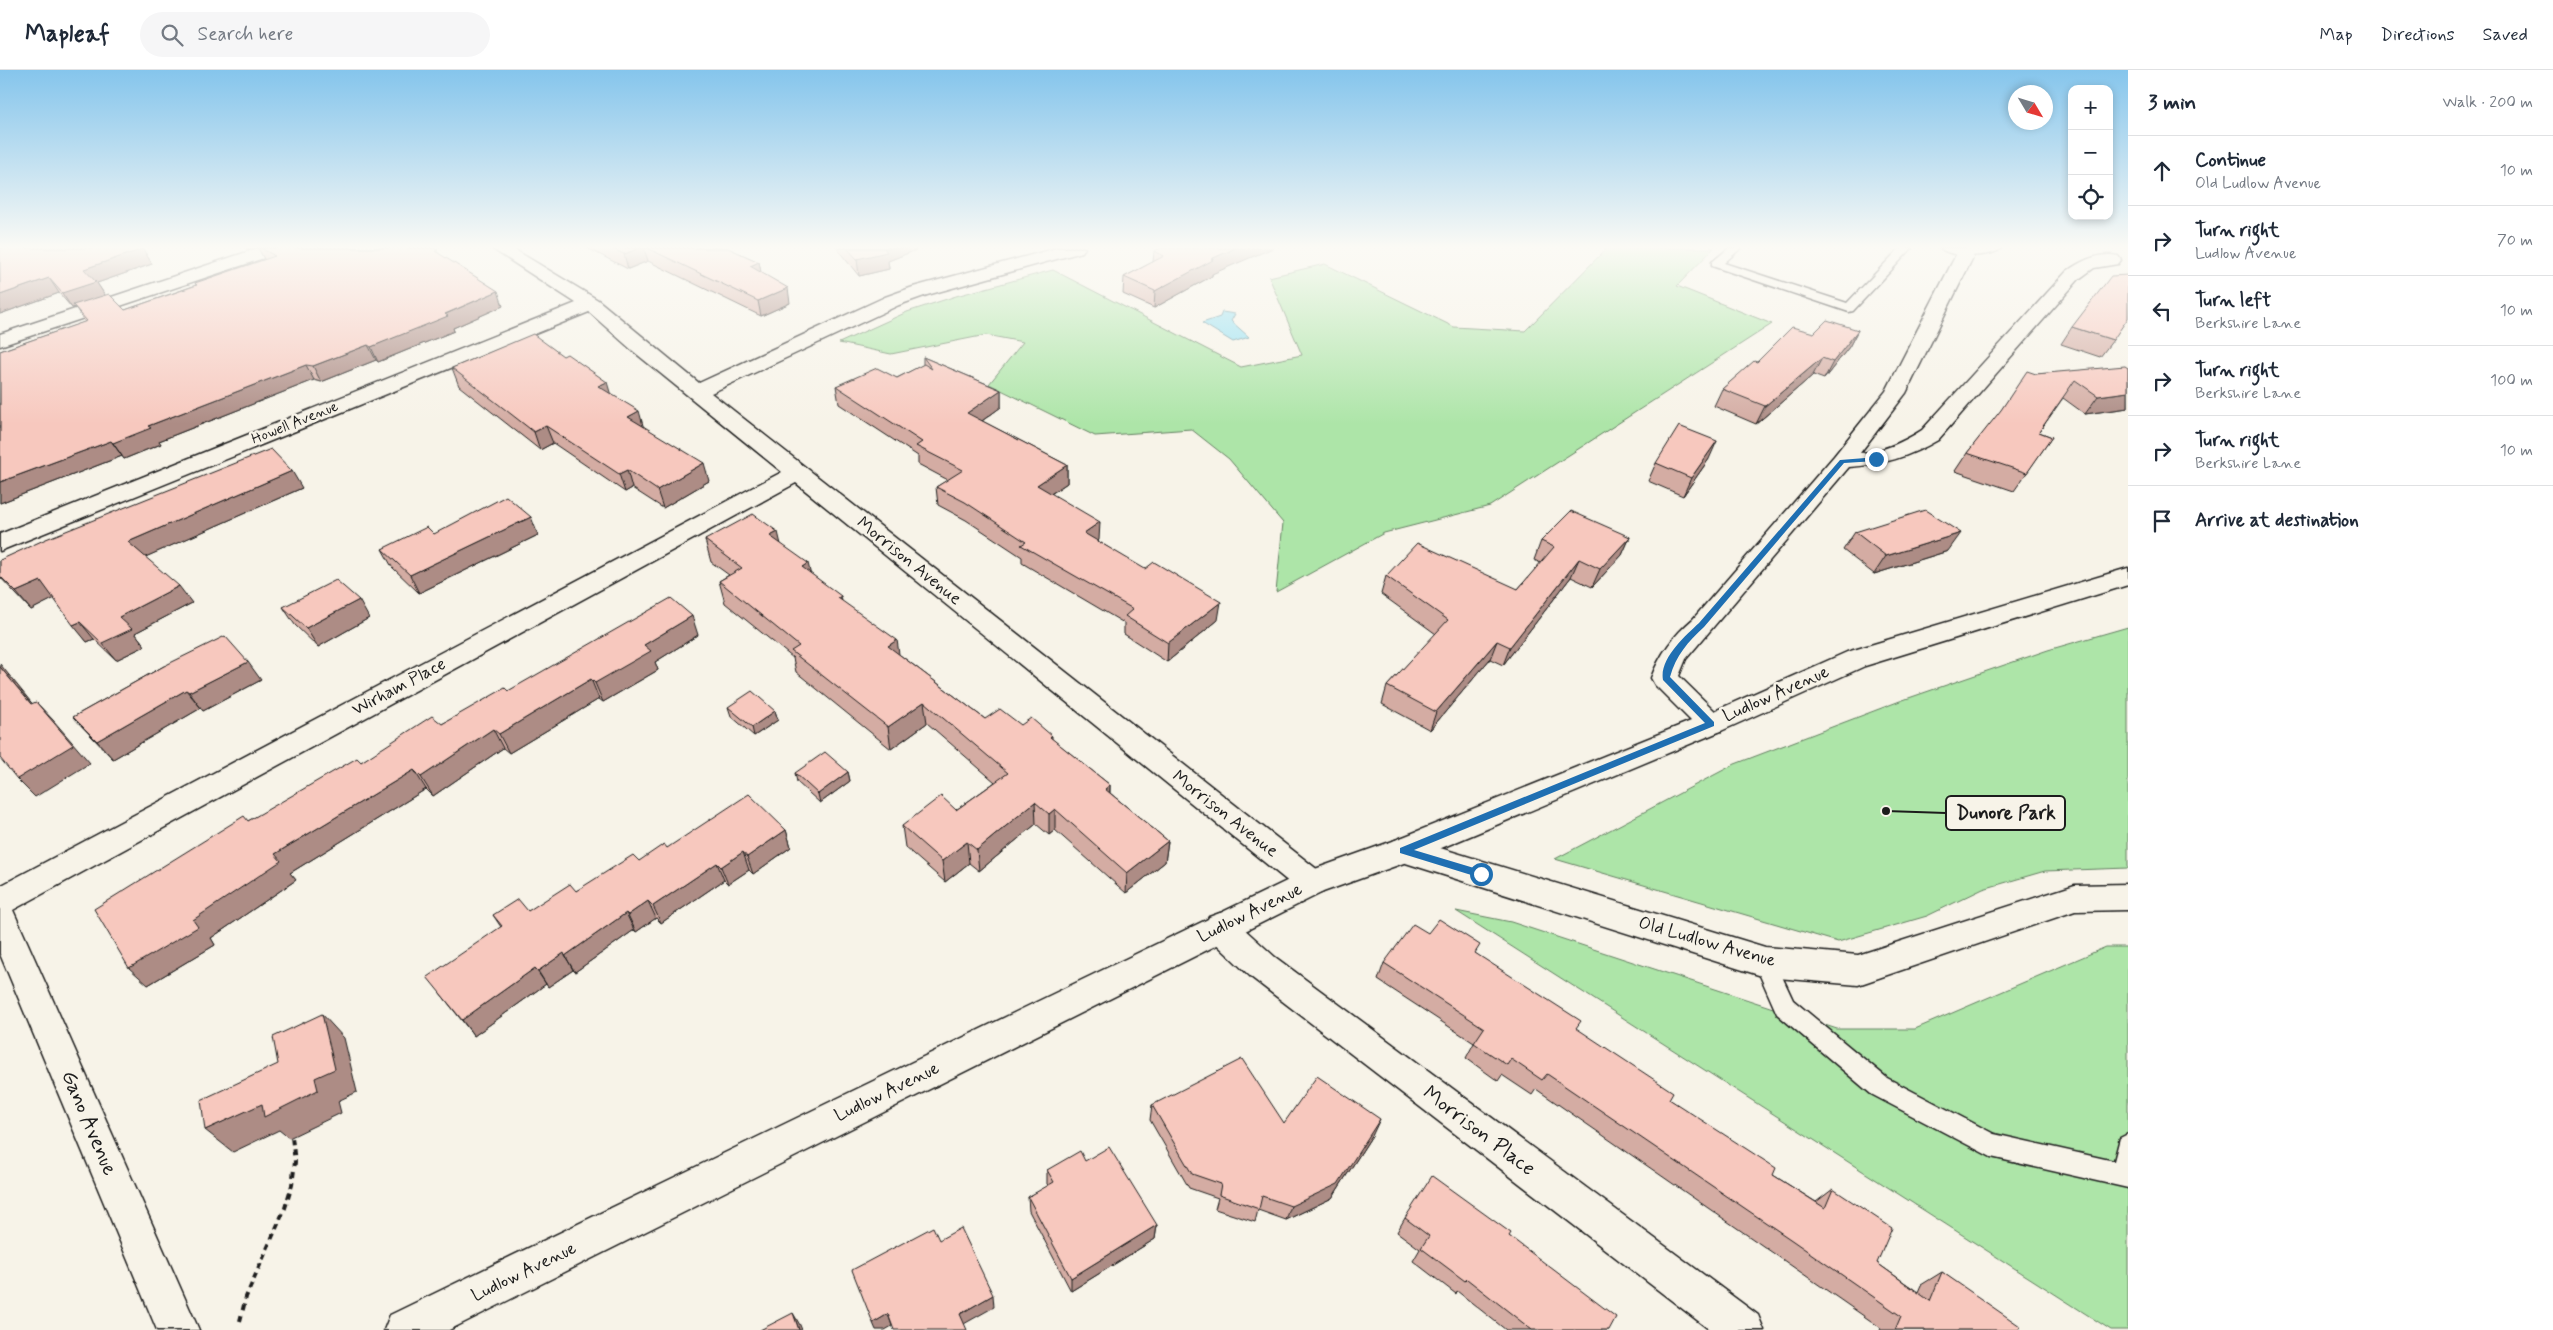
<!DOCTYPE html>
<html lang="en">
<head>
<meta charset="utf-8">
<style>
  :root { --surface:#fff; --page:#f6f6f7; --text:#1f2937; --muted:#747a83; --line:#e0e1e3 }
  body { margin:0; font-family:Mynerve,sans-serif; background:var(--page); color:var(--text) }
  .controls { position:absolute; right:15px; top:15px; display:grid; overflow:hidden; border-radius:10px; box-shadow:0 2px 8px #0003 }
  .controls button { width:45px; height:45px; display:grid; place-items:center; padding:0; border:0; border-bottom:1px solid var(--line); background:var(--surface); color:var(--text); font:25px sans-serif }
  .compass { position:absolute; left:2008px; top:15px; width:45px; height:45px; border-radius:50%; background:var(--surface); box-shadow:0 2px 8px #0003; rotate:128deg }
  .stop { position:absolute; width:15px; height:15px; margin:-11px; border:4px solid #1f6fb2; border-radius:50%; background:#fff }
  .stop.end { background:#1f6fb2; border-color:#fff; box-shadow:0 1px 5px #0008 }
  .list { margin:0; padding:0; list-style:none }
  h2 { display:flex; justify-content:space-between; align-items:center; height:65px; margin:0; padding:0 20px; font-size:21px }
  h2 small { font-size:16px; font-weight:400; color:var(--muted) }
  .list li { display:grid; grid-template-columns:32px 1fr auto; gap:15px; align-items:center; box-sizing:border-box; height:70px; padding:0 20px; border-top:1px solid var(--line) }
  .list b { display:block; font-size:19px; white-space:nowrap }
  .list p { margin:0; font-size:16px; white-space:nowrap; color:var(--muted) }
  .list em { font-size:16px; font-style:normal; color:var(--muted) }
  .icon { flex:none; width:28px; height:28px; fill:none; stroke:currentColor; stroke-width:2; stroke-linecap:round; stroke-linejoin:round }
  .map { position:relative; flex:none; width:2128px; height:1260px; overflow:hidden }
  header { display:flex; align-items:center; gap:30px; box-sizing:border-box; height:70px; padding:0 25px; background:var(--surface); border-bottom:1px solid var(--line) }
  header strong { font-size:24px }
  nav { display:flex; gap:28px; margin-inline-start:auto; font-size:18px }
  .search { width:350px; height:45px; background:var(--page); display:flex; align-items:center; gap:12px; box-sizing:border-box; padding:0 18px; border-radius:28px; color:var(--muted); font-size:19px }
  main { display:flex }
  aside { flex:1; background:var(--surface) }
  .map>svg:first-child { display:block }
  .green { fill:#ade5a8; stroke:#648062 }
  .water { fill:#92dff2; stroke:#63919c }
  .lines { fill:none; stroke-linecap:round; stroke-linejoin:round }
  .service-casing { stroke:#1c1c1c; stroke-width:3 }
  .minor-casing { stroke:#1c1c1c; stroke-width:3 }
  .secondary-casing { stroke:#1c1c1c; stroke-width:3 }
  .path { stroke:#1c1c1c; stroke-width:4; stroke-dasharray:6 5; stroke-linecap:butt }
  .service { fill:#f7f3e8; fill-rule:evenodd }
  .minor { fill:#f7f3e8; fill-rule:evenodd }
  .secondary { fill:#f7f3e8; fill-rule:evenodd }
  .wall { fill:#d4aca3; stroke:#1c1c1c }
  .shaded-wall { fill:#ad8c85; stroke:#1c1c1c }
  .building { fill:#f7c8be; stroke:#1c1c1c }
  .route { fill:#1f6fb2 }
  .labels { text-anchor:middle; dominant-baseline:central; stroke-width:5; stroke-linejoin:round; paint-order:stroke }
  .far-street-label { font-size:15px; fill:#1c1c1c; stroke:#f7f3e8 }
  .street-label { font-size:18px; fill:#1c1c1c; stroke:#f7f3e8 }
  .near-street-label { font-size:21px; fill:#1c1c1c; stroke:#f7f3e8 }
  .leader { fill:none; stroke:#1c1c1c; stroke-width:2 }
  .callout-dot { fill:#1c1c1c; stroke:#f7f3e8; stroke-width:2 }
  .callout { fill:#f7f3e8; stroke:#1c1c1c; stroke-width:2 }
  .callout-label { font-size:19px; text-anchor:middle; font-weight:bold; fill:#1c1c1c }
</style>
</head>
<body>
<header>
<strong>Mapleaf</strong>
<div class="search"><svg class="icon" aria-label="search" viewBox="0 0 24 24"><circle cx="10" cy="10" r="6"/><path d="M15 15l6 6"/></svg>Search here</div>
<nav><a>Map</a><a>Directions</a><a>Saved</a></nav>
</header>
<main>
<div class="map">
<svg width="2128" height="1260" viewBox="0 0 2128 1260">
  <rect width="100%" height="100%" fill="#f7f3e8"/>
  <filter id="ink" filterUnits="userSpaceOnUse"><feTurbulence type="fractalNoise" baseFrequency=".02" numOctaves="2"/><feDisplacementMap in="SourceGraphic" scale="10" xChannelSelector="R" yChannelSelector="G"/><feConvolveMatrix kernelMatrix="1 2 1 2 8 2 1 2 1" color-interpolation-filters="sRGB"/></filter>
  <g filter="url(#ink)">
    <path class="green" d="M1607,178h107l-37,38 95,38 -282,182 -106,27 -108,59 7,-69 -54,-64 -38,-30 -96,7 -106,-52 34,-42 -37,-7 -95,19 -52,-11 68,-31 49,-16 97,-26 188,97 61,-12 -33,-78 56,-13 129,63 71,4z
      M2128,557v241l-83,3 -62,18 -56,27 -89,26 -283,-83 180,-95 165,-63 148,-51z
      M1456,841l55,11 326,107h78l191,-82h22v383h-17z"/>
    <path class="water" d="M1222,242l13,2 -4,7 18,16 -16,5 -31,-19 18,-6z"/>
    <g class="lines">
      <defs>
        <path id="service" d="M1729,178h12l-17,15 123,40 53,-55h12l-59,63 -4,1 -137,-46v-4z
          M1940,178h62c-11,10 -51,10 -62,0z
          M1765,883l7,2 21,45 94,78 107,56 120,27 6,-23 8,-4v54l-137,-31 -120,-63 -94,-80 -23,-52 4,-7z"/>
        <path id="minor" d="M259,178h26l-3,4 -282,94v-12z
          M491,178h21l86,52 101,83 186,-86 28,-10 144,-39h28l-3,4 -155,43 -28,10 -188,88 612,481 5,9 -5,9 -11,4 -11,-4 -505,-409 -783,427 186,420h-42l-157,-376v-68l782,-414 -149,-121 -44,-39 -589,239v-17l576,-231z
          M1966,178l6,1 3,4 -69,140 -46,60c23,-1 43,-11 62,-23l145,-159c14,-10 33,-19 51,-15l3,4 -3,4 -24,4 -15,11 -141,161c-29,17 -56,25 -89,27l-163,192 -7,17 42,41 4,7 -4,7 -10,3 -10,-3 -46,-46 -4,-7c9,-24 23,-43 42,-59l141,-163 52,-65 71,-138 3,-4z
          M1404,767l361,110 93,8 217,-70 53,-1v26l-53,1 -217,74 -93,-8 -372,-118 -4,-9 4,-9z
          M1220,843l11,4 44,40 483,358 6,15h-54l-459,-353 -42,-40 -5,-10 5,-10z"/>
        <path id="secondary" d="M2128,498v17l-263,81 -144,65 -306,128 -92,33 -874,438h-65l6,-15 911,-441 92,-33 308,-124 146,-65z"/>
      </defs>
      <use href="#service" class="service-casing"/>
      <use href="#minor" class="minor-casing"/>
      <use href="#secondary" class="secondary-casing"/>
      <path class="path" d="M240,1251l6,-24 39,-89 7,-23 3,-23 -3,-25"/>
      <use href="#service" class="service"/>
      <use href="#minor" class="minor"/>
      <use href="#secondary" class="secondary"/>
    </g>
    <path class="wall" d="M0,178l143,1 9,15 -55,19 8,12 20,15 71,-25 -1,-2 69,-24 -6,-11h176l5,6 64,52 -50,22 1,3 -76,31 -2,-2 -55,22 -7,-2 -155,61 2,3 -37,15 -2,-3 -122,47v-152l85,-29 -10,-15 -3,1 -13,-15 -59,21z
      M587,178h141l31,14 2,11 29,30 -29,13 -113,-55 -20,8z
      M838,178h77l1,2 -28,11 1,8 -30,7 -21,-26z
      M1154,181l58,23v2l-58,32 -31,-14 1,-17 29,-15z
      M2072,257l41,13 -13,17 -39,-13z
      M1858,260l-9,17 -25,32 -11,-4 -57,49 -42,-18 8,-17 35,-27 57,-29z
      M923,287l78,33v17l-19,14 85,44v18l-16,11 48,46 -1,1 120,79 -51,42 -43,-28v-11l-102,-60v-6l-56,-37 -28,-15 -2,-18 12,-7 -30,-16v-8l-79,-52 -3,-18 61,-8 26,-13z
      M452,298l158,26 33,32 66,55 -46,27 -31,-20 -7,4 -72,-49 -13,7 -81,-64z
      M2128,298v40l-43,6 -22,-16 -24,34 13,5 -38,54 -59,-20 12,-18 69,-79z
      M1709,389l-26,37 -35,-15 8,-18z
      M302,418l-157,69 47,46 -57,30 10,13 -29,14 -22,-21 -7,3 -33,-44 -23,12 -31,-33v-17z
      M1855,462l93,19 -74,23 -31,-24z
      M434,464l104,1 -119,58 -27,-26 -10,-18z
      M1630,467l-8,18 -30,32 -21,-10 -68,88 -13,-6 -60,71 -48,-26 5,-18 49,-52 -55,-40 5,-18 132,13 23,-26 -7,-3 7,-19z
      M705,470l76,4 29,29 32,29 58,53 85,64 36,6 31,11v3l58,46v8l58,48 -3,21 -39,31 -71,-63 -6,5 -13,-11 -57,47 -10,-8 -24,19 -40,-35 -3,-21 54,-16 39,-28 -68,-59 -36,26 -95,-77 -3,-14 -68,-55 -6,-22 10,-6 -18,-13z
      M283,537l86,11 -51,29 -23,-22z
      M698,565l-43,27 3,8 -55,32 -4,-3 -90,54 -6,-5 -70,48 -7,-7 -136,84 6,7 -85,58 4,7 -67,40 100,-164 113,-59 81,-38 66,-33z
      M164,596l97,14 -58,31 -2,-3 -88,51 -40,-42z
      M728,637l47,4 3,9 -24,16 -23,-20z
      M848,702l2,9 -30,22 -23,-21 -2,-9z
      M786,760l5,17 -38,27 -4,-4 -21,14 -4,-4 -63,43 -5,-5 -20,14 -2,-2 -59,42 -2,-2 -25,17 -2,-3 -72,52 -34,-43 61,-66 -8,-12 35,-4 48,-20 91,-43z
      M1476,884l193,145 104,76 43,27 17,-13 44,74 41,29 3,-7 21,-13 77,58h-139l1,-2 -105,-73 -240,-166 -4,6 -30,-20 -4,6 -32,-23 8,-15 -96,-63 6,-17z
      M1152,1035l132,18 89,11 -41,64 -46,22 -28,-10 -3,12 -40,-13 3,-11 -29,-10 -39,-68z
      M1085,1091l72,64 -2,14 -84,52 -42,-80 -1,-14 21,-11 -2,-2v-14z
      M1405,1148l104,18 100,94h-103l-49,-39 -1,3 -43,-33 7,-12 -23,-17z"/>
    <path class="shaded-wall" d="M246,178h8l-7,2z
      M640,178h4l4,13 -20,8 -4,-15z
      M883,178h32l1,2 -28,11 1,8 -30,7 -2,-17z
      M1236,178h37l-61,26v2l-58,32 1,-17 56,-32z
      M143,179l9,15 -55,19 9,14 -34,11 -10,-15 22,-24z
      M759,192l3,15 -12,-11z
      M49,208l10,15 -59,21v-19z
      M788,218l2,15 -29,13 -3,-15z
      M498,221l5,15 -50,22 1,3 -76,31 -7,-15z
      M1858,260l-9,17 -25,32 9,-17z
      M368,275l8,15 -55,22 -8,-16z
      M1822,288l-9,17 -57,49 9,-18z
      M306,295l8,15 -155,61 2,3 -37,15 -11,-16 35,-17z
      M607,312l5,17 -14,-13z
      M1001,320v17l-33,24 -1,-18z
      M2128,322v16l-43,6 13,-18z
      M639,341l5,18 -16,-12z
      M546,356l7,17 -13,7 -6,-18z
      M111,371l11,15 -122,47v-21z
      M1717,371l-8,18 -26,37 8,-18z
      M704,393l5,18 -46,27 -6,-18z
      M1067,395v18l-30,20v-18z
      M627,400l5,18 -7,4 -6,-18z
      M292,401l10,17 -161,71 -13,-17z
      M531,447l7,18 -119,58 -9,-18z
      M1100,452l-1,18 -15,11v-18z
      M778,462l5,21 -13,-17z
      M1961,463l-13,18 -74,23 12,-18z
      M1630,467l-8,18 -30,32 8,-18z
      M1579,489l-8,18 -68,88 7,-18z
      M808,493l5,22 -11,-18z
      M41,511l14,17 -24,12 -15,-18z
      M179,516l13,17 -57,30 10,13 -29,14 -14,-17 17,-26z
      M841,526l4,22 -7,-20z
      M359,530l10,18 -51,29 -12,-19z
      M1221,532l-3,18 -51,42 1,-19z
      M692,546l6,19 -43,27 3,8 -55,32 -8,-19 49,-38z
      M80,552l14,17 -7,3 -14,-17z
      M897,570l3,21 -12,-15z
      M1497,571l-7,18 -60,71 6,-18z
      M248,592l13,18 -58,31 -14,-19z
      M0,594l48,59 -17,-19 -31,-37z
      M591,609l8,20 -90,54 -10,-19z
      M186,620l15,18 -88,51 -16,-18z
      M36,632l17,18 37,43 -55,34 -18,-18z
      M924,632l3,21 -36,26 -3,-22z
      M775,641l3,9 -24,16 -2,-9z
      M493,659l10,19 -70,48 -12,-19z
      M414,700l12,19 -136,84 6,7 -85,58 4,7 -67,40 -19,-17 64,-48 82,-66z
      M848,702l2,9 -30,22 -2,-9z
      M1110,715l-1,22 -4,-18z
      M1035,732l1,22 -57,47 -2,-21z
      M1055,739v21l-6,5v-21z
      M786,760l5,17 -38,27 -6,-17z
      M1168,771l-3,21 -39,31 1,-20z
      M967,772l2,21 -24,19 -3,-21z
      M743,782l6,18 -21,14 -7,-17z
      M717,793l7,17 -63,43 -8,-17z
      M648,831l8,17 -20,14 -8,-17z
      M626,843l8,17 -59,42 -10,-16z
      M564,883l9,17 -25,17 -10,-16z
      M535,898l11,16 -72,52 -12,-16z
      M322,944l22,24 13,54 -19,9 3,12 -52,25 -10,-8 -46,22 -28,-22 110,-52z
      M1380,1049l-7,15 -41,64 -46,22 5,-14z
      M1157,1155l-2,14 -84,52v-13z
      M993,1225l1,12 -32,18 -2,-11z
      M793,1243l7,12 2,5h-3z
      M888,1244l4,12 -7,4h-9l-3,-7z"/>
    <path class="building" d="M0,178h142l1,1 -59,20 12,13 -34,11 -13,-15 -49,17z
      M261,178h173l4,2 -3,1 63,40 -53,23 3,2 -77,31 -3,-2 -55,21 -7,-1 -158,61 3,2 -38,15 -2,-2 -111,41v-131l87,-30 -14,-16 36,-11 16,16 72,-25 -2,-2 80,-27z
      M611,178h29l-16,6z
      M647,178h81l31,14 -9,4 38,22 -30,13z
      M847,178h37l3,4 -30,7z
      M1161,178h75l-25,11 2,1 -58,31 -31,-14 40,-21 -10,-5z
      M2128,205v43l-15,22 -41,-13 39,-51z
      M1827,250l31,10 -25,32 -11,-4 -57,48 -43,-17 32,-28 3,1 35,-35 22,6z
      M533,264l30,22 4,-2 40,28 -9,4 41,25 -11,6 76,46 -47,27 -30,-20 -8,4 -73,-48 -12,6 -82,-64z
      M923,287l78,33 -34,23 100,52 -30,20 63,37 -16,11 61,36 9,-7 67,40 -53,41 -43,-27 8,-7 -112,-64 5,-3 -61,-40 -29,-15 27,-17 -47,-24 6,-4 -86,-56 41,-18 20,10 27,-14 8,5z
      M2125,296l3,2v24l-30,4 -23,-16 -36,52 13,5 -25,36 -60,-20 34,-43 26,-39 9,3z
      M1679,356l38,15 -26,37 -35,-15z
      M271,379l21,22 -164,71 51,44 -60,31 13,12 -30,14 -22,-21 -7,3 -32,-44 -25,11 -16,-16v-16l46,-21z
      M506,426l25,21 -121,58 -28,-26 45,-22 7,7z
      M1925,440l36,23 -75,23 -31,-24z
      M1571,441l59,26 -30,32 -21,-10 -69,88 -13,-6 -61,71 -49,-26 61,-66 -62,-44 31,-33 101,46 36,-42 -13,-6z
      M753,444l25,18 -8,4 38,27 -6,4 39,29 -3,2 59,42 -9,6 97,73 15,-10 21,16 10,-7 21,18 -2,1 60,48 -5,4 63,52 -41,32 -72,-64 -6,5 -14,-12 -58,48 -10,-8 -25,19 -40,-35 39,-30 15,14 52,-37 -84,-71 -36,25 -97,-76 8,-5 -80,-65 23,-13 -37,-28z
      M336,510l23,20 -53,28 -23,-21z
      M671,528l21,18 -48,29 7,6 -56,32 -4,-4 -92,55 -6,-5 -72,48 -7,-7 -139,84 6,7 -88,59 5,7 -69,41 -35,-59 150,-93 4,5 109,-63 4,4 71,-46 10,8 63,-36 3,3z
      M225,566l23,26 -59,30 -3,-2 -89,51 -24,-24 91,-51z
      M0,597l31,37 5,-2 37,43 -56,34 -17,-21z
      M752,621l23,20 -23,16 -24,-20z
      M825,682l23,20 -30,22 -23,-21z
      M749,724l37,36 -39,27 -4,-5 -22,15 -4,-4 -64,43 -5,-5 -20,14 -2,-2 -61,43 -1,-3 -26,18 -3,-3 -73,52 -35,-43 75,-51 -9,-11 25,-16 10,12 42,-27 6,7 57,-36 6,6 25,-17 3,4z
      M1439,849l41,26 -5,8 106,68 -5,7 97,64 -4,7 107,69 -3,7 52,33 8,-19 59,39 -15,35 53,38 12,-29 78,54 -1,4h-124l6,-14 -108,-75 -246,-167 -5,6 -31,-21 -4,6 -33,-22 10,-15 -100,-65 29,-39 15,9z
      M322,944l13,55 -20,9 3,12 -54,27 -2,-13 -57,26 -4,-30 77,-36 -5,-27z
      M1242,989l42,64 33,-47 63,43 -42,65 -47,22 -29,-10 -3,13 -40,-14 2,-11 -29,-10 -40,-69z
      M1109,1077l48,78 -86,53 -43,-81 26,-15 -7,-12 33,-19 5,10z
      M1432,1106l79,57 -2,3 107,81 -7,13h-77l-65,-51 -2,2 -44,-33 8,-12 -24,-18z
      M933,1157l6,13 22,-12 32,67 -33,19 7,16h-73l-6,-16 -15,9 -21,-53z
      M793,1243l6,17h-39z"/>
  </g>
  <linearGradient id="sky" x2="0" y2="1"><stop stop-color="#85c5ec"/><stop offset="0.5" stop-color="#fbfaf5"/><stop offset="1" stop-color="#fbfaf5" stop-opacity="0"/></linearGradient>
  <rect width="2128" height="354" fill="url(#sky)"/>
  <path class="route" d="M1878,387l-2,4 -32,2 -140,164c-16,15 -28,28 -34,50l44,45v4l-300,124 70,21v6l-3,1 -81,-25v-5l305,-125 -42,-43c-4,-21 22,-44 36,-57l141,-163z"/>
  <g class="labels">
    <g class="far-street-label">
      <text transform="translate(295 353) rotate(-22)">Howell Avenue</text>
    </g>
    <g class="street-label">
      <text transform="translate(909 491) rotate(39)">Morrison Avenue</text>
      <text transform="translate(399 617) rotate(-28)">Wirham Place</text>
      <text transform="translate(1776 624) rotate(-24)">Ludlow Avenue</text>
      <text transform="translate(1225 744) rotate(38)">Morrison Avenue</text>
      <text transform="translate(1250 843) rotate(-26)">Ludlow Avenue</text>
      <text transform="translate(1707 872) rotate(16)">Old Ludlow Avenue</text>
      <text transform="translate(887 1022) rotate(-26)">Ludlow Avenue</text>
      <text transform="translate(524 1202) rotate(-26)">Ludlow Avenue</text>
    </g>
    <g class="near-street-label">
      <text transform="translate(89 1053) rotate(67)">Gano Avenue</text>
      <text transform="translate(1479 1061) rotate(37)">Morrison Place</text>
    </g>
  </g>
  <path class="leader" d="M1886 741L1946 743"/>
  <circle class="callout-dot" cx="1886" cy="741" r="5"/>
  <rect class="callout" x="1946" y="726" width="119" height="34" rx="5"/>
  <g class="callout-label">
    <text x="2006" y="749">Dunore Park</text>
  </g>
</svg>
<div class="controls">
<button>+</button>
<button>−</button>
<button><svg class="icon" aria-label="locate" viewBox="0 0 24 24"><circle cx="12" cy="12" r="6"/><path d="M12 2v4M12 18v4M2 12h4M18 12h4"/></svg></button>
</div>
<svg class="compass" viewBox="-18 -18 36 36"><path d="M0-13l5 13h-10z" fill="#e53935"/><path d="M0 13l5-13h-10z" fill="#747a83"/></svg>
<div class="stop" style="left:1481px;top:804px"></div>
<div class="stop end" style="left:1876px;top:389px"></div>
</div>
<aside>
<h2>3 min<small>Walk · 200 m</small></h2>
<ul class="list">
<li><svg class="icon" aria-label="ahead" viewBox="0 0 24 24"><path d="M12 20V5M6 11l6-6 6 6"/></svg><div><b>Continue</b><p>Old Ludlow Avenue</p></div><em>10 m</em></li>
<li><svg class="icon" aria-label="right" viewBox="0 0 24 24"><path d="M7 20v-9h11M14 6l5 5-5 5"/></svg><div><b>Turn right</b><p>Ludlow Avenue</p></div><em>70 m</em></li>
<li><svg class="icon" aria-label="left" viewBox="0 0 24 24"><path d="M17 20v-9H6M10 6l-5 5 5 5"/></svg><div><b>Turn left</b><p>Berkshire Lane</p></div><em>10 m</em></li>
<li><svg class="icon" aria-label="right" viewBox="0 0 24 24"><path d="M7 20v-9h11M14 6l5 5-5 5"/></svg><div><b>Turn right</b><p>Berkshire Lane</p></div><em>100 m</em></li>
<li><svg class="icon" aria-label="right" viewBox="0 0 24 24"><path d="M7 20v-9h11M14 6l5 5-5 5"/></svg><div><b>Turn right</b><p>Berkshire Lane</p></div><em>10 m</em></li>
<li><svg class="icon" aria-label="arrive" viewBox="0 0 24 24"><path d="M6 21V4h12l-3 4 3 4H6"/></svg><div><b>Arrive at destination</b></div></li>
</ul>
</aside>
</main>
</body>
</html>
